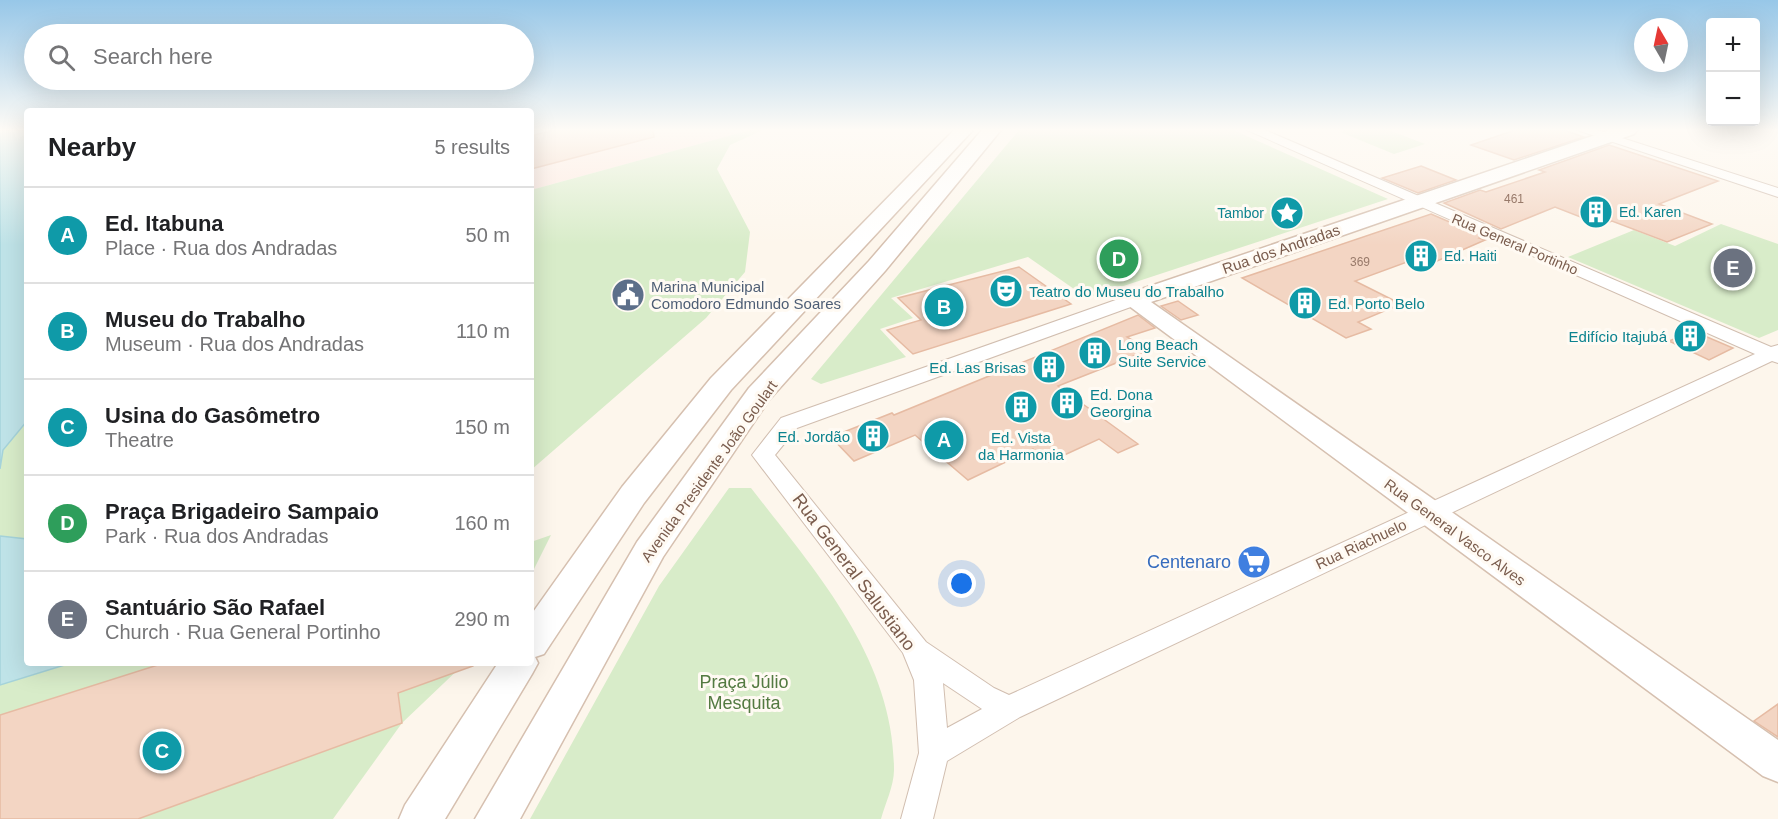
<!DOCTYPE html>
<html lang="en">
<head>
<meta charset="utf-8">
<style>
  :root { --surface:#fff; --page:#f2f2f2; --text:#202124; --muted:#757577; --line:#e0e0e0; --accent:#e76f51 }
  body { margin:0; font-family:Arial,sans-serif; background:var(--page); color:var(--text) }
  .controls { position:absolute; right:18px; top:18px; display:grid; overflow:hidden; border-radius:6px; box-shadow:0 6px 24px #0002 }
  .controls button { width:54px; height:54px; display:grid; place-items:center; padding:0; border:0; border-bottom:2px solid var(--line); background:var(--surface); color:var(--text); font:30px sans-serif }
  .compass { position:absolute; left:1634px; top:18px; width:54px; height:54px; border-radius:50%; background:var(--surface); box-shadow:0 6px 24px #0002; rotate:351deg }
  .you { position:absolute; left:962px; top:584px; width:21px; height:21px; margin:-15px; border:4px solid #fff; border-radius:50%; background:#1a73e8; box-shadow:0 0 0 9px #1a73e833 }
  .badge { display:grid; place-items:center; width:39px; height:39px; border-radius:50%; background:var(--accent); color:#fff; font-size:20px; font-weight:700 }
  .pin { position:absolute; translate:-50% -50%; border:3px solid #fff; box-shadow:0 2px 6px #0006 }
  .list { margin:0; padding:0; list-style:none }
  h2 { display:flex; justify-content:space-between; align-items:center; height:78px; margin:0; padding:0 24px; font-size:26px }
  h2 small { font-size:20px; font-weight:400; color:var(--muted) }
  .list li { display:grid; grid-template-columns:39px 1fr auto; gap:18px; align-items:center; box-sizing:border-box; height:96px; padding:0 24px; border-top:2px solid var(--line) }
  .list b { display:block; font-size:22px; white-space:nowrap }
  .list p { margin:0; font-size:20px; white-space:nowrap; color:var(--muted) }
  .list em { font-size:20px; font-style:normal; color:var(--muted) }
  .icon { flex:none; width:33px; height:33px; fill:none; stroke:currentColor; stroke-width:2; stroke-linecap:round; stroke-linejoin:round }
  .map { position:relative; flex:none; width:1778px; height:819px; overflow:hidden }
  .search { position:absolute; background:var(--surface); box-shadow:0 6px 24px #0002; left:24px; top:24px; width:510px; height:66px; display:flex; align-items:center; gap:15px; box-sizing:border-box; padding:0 21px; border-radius:33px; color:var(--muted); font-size:22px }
  .panel { position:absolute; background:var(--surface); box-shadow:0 6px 24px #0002; left:24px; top:108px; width:510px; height:558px; border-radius:6px }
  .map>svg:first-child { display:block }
  .commercial { fill:#fde8e0 }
  .green { fill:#d8ecc9 }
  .water { fill:#bfe3e8; stroke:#a5d3da; stroke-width:1.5 }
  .building { fill:#f3d5c3; stroke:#e6bba3; stroke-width:1.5 }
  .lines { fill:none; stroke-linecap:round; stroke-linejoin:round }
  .street-casing { stroke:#d1beb0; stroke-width:2 }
  .secondary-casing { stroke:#d6c0b0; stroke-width:3 }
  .street { fill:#fff; fill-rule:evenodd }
  .secondary { fill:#fff; fill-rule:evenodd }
  .labels { text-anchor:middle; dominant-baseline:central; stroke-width:6; stroke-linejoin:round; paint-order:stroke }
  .number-label { font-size:12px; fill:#987a6a }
  .far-culture-label { font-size:14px; fill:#0d838f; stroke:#fffaf3; text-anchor:start }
  .far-street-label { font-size:14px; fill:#7a5c4d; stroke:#fffaf3 }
  .street-label { font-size:15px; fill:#7a5c4d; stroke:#fffaf3 }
  .service-label { font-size:15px; fill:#4e5e75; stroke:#fffaf3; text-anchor:start }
  .culture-label { font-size:15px; fill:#0d838f; stroke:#fffaf3; text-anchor:start }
  .near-shop-label { font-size:18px; fill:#366cbe; stroke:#fffaf3; text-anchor:end }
  .near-street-label { font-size:18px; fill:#7a5c4d; stroke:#fffaf3 }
  .near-park-label { font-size:18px; fill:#537a41; stroke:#fffaf3 }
</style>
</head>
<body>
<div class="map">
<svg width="1778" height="819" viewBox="0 0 1778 819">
  <rect width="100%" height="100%" fill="#fdf6ec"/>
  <path class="commercial" d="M534,130h216l-219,60v-59z"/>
  <path class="green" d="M750,130h13l-33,15 -13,24 33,63 -5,40 -39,46 -175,152v-280z
    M1019,130h214l155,69 -301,99 -59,-41 -137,41 22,20 -33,11 26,28 -85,27 -10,-5z
    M1345,130h44l36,14 -31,10 -54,-22z
    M1721,224l57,20v86l-19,8 -191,-81 66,-27 41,16z
    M27,421v118l-27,-3v-67l3,-19z
    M729,488h22c65,84 143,170 143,282 0,16 -9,34 -13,49h-351l129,-233z
    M551,535l-20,40v-33z
    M71,663h394l-63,60 -69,96h-333v-134z"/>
  <path class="water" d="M0,130h27v291l-24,29 -3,19z
    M0,536l27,3v124h44l-71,22z"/>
  <path class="building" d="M553,130h100l1,7 -123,32v-33z
    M1515,130h49l20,7 -70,23 -43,-15z
    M1609,145l109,36 -59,23 53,20 -45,18 -55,-21 -11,4 -46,-18 -54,22 -57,-26 36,-13 6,2 59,-20 -6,-2z
    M1421,166l35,14 -38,13 -36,-15z
    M1431,214l51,22 -3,2 6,2 -57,25 -13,-6 -60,22 46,23 -43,18 13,7 -25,9 -104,-60z
    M1019,267l52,37 -158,50 -26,-24 34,-10 -23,-22z
    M1178,301l20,14 -17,5 -20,-14z
    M1138,315l17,13 -28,9 22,13 -91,36 80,58 -20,9 -19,-14 -50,23 -16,-13 -65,31 -53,-45 -61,26 -23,-24 61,-24 2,2z
    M1693,331l40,17 -24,12 -40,-19z
    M164,663h309v3l-75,27 4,30 -264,96h-138v-104z
    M1778,704v33l-24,-16z"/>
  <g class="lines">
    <defs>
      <path id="street" d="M1247,130h18l506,217 7,-2v18l-6,-2 -752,356 -73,44 -14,58h-32l18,-66 -5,-73 -11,-27 -151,-198 29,-37 346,-122h12l3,4 -3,4 -342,124 -22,27 151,187 68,46 15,7 746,-341zM943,683l39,26 -35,19z
        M1577,130h20l181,58v9z"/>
      <path id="secondary" d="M954,130h19l-242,260 -87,113 -100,151 -9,3 3,6 -6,11 -87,145h-46l6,-14 93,-142h33v-48l91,-128 89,-109z
        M982,130h19l-116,141 -116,129 -106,157 -143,262h-45l162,-277 112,-154 120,-127z
        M1610,130h27l-3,4 -483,168 627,438v42l-15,-6 -642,-476 3,-5z"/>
    </defs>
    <use href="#street" class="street-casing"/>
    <use href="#secondary" class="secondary-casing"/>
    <use href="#street" class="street"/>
    <use href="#secondary" class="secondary"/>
  </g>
  <linearGradient id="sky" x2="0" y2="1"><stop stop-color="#97c7e8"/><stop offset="0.53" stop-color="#fefbf6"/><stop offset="1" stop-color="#fefbf6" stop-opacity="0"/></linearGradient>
  <rect width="1778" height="245" fill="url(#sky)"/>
  <defs>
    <symbol id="building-disc" viewBox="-11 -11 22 22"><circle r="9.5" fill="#0f9aa8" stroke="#fffaf3"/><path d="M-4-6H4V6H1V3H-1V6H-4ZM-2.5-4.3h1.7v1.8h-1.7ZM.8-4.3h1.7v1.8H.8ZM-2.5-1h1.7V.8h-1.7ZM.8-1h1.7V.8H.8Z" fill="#fff"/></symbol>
    <symbol id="sight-disc" viewBox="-11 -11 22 22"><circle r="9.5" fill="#0f9aa8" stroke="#fffaf3"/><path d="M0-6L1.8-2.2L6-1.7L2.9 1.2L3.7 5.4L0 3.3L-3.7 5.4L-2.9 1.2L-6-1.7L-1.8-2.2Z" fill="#fff"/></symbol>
    <symbol id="theatre-disc" viewBox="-11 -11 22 22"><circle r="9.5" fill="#0f9aa8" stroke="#fffaf3"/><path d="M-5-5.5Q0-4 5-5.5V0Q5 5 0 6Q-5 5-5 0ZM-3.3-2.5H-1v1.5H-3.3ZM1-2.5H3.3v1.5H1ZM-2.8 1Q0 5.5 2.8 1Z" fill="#fff"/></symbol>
    <symbol id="civic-disc" viewBox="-11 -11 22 22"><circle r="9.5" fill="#5c6f8a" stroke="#fffaf3"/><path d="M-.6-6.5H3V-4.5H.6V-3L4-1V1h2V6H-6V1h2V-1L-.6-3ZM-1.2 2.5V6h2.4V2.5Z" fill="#fff"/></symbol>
    <symbol id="supermarket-disc" viewBox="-11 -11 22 22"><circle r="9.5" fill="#3f7fe0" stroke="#fffaf3"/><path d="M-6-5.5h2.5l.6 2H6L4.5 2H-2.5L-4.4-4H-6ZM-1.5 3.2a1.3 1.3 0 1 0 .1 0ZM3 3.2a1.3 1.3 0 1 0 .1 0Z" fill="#fff"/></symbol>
  </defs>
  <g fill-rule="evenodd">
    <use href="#building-disc" x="1577" y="193" width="38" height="38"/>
    <use href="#sight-disc" x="1268" y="194" width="38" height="38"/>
    <use href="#building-disc" x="1402" y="237" width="38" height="38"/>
    <use href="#theatre-disc" x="987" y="272" width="38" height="38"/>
    <use href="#civic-disc" x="609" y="276" width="38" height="38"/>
    <use href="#building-disc" x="1286" y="284" width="38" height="38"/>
    <use href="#building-disc" x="1671" y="317" width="38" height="38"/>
    <use href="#building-disc" x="1076" y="334" width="38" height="38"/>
    <use href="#building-disc" x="1030" y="348" width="38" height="38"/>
    <use href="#building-disc" x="1048" y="384" width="38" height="38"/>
    <use href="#building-disc" x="1002" y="388" width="38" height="38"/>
    <use href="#building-disc" x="854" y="417" width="38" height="38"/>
    <use href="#supermarket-disc" x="1235" y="543" width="38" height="38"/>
  </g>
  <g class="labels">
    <g class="number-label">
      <text x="1514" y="199">461</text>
      <text x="1360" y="262">369</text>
    </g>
    <g class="far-culture-label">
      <text x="1619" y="212">Ed. Karen</text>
      <text x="1264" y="213" text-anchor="end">Tambor</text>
      <text x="1444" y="256">Ed. Haiti</text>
    </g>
    <g class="far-street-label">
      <text transform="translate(1515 244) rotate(23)">Rua General Portinho</text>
    </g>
    <g class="street-label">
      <text transform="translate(1281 249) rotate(-19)">Rua dos Andradas</text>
      <text transform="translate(709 471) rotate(-54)">Avenida Presidente João Goulart</text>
      <text transform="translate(1455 532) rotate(36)">Rua General Vasco Alves</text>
      <text transform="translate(1361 544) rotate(-25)">Rua Riachuelo</text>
    </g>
    <g class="service-label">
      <text x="651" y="286">Marina Municipal<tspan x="651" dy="17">Comodoro Edmundo Soares</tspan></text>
    </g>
    <g class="culture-label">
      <text x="1029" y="291">Teatro do Museu do Trabalho</text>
      <text x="1328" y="303">Ed. Porto Belo</text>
      <text x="1667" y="336" text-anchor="end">Edifício Itajubá</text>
      <text x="1118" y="344">Long Beach<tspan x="1118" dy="17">Suite Service</tspan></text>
      <text x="1026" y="367" text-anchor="end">Ed. Las Brisas</text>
      <text x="1090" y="394">Ed. Dona<tspan x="1090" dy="17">Georgina</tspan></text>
      <text x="850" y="436" text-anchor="end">Ed. Jordão</text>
      <text x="1021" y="437" text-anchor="middle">Ed. Vista<tspan x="1021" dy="17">da Harmonia</tspan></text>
    </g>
    <g class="near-shop-label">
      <text x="1231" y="562">Centenaro</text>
    </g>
    <g class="near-street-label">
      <text transform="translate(854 572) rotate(53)">Rua General Salustiano</text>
    </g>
    <g class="near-park-label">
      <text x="744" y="682">Praça Júlio<tspan x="744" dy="21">Mesquita</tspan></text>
    </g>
  </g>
</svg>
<div class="controls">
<button>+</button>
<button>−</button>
</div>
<svg class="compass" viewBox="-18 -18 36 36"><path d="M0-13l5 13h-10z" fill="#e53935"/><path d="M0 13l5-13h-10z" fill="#757577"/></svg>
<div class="you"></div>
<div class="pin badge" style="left:944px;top:440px;background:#0f9aa8">A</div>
<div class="pin badge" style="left:944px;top:307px;background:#0f9aa8">B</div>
<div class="pin badge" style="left:162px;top:751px;background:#0f9aa8">C</div>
<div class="pin badge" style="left:1119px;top:259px;background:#2e9e5b">D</div>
<div class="pin badge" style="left:1733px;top:268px;background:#6b7280">E</div>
<div class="search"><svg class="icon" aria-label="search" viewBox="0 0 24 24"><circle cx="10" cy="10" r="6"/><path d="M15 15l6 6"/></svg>Search here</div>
<section class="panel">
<h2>Nearby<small>5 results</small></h2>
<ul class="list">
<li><span class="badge" style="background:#0f9aa8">A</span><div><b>Ed. Itabuna</b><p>Place · Rua dos Andradas</p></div><em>50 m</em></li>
<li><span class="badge" style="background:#0f9aa8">B</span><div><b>Museu do Trabalho</b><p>Museum · Rua dos Andradas</p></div><em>110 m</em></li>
<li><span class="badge" style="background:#0f9aa8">C</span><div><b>Usina do Gasômetro</b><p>Theatre</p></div><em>150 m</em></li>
<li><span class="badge" style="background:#2e9e5b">D</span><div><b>Praça Brigadeiro Sampaio</b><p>Park · Rua dos Andradas</p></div><em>160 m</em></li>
<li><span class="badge" style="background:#6b7280">E</span><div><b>Santuário São Rafael</b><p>Church · Rua General Portinho</p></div><em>290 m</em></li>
</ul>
</section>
</div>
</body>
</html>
